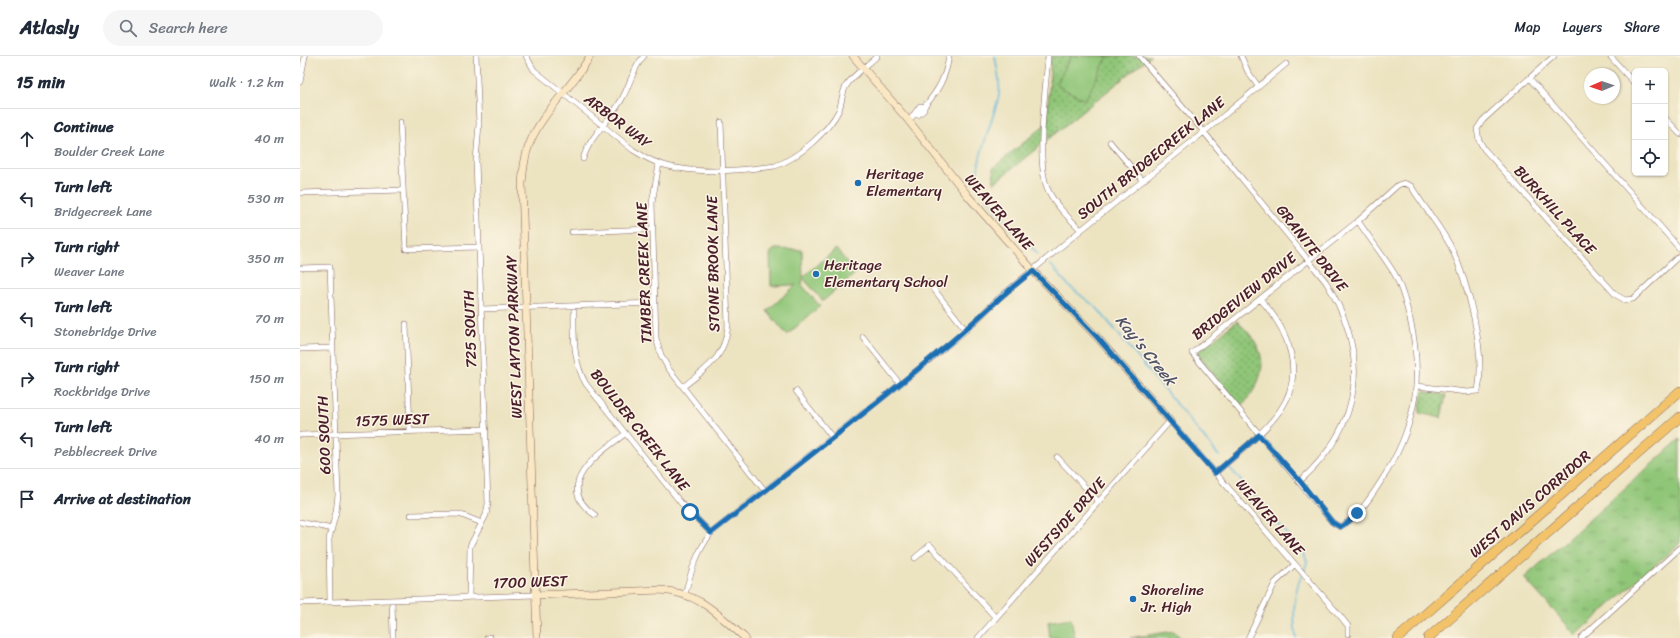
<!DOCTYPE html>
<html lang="en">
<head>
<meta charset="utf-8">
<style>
  :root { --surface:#fff; --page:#f6f6f7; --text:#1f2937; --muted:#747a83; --line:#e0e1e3 }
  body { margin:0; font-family:Sriracha,sans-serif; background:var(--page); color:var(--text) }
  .controls { position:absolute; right:12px; top:12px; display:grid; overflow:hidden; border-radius:6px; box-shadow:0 1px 3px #0004 }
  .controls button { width:36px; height:36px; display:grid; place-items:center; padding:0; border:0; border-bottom:1px solid var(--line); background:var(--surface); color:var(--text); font:20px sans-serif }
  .compass { position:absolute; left:1284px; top:12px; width:36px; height:36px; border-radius:50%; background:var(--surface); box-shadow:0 1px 3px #0004; rotate:268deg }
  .stop { position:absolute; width:12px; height:12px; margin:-9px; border:3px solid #1f6fb2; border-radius:50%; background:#fff }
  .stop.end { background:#1f6fb2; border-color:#fff; box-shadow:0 1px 4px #0008 }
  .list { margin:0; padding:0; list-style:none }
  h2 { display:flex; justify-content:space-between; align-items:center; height:52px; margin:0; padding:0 16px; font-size:17px }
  h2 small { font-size:13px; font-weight:400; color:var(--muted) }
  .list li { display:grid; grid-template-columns:26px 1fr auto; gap:12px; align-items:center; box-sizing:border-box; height:60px; padding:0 16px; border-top:1px solid var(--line) }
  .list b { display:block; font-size:15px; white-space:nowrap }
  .list p { margin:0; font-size:13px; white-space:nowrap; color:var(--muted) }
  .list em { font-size:13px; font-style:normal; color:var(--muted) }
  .icon { flex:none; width:22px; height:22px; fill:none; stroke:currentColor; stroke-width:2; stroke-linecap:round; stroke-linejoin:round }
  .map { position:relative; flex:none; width:1380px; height:582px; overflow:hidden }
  header { display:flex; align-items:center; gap:24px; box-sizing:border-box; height:56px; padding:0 20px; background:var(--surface); border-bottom:1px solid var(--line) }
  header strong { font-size:19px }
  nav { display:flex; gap:22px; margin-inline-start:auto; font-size:14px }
  .search { width:280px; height:36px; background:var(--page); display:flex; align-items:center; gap:10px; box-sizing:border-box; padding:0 14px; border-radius:22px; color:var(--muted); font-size:15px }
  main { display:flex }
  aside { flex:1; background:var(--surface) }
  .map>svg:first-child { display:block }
  .grass { fill:url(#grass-tufts); stroke:#6d7252 }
  .park { fill:url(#park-dots); stroke:#6d7252 }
  .pitch { fill:#90c678; stroke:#6d7252 }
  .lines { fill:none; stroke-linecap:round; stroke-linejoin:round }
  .stream { stroke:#5eb7db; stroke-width:1.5 }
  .street-casing { stroke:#836460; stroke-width:6 }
  .secondary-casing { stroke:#836460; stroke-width:8 }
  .highway-casing { stroke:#836460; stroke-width:10 }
  .street { stroke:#fff; stroke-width:5 }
  .secondary { stroke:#fae7c3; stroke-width:7 }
  .highway { stroke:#f2c36a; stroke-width:9 }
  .route { stroke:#1f6fb2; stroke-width:5 }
  .poi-dot { fill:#1f6fb2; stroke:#fcf5e5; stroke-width:1.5 }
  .labels { text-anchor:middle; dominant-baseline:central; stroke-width:3; stroke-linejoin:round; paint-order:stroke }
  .street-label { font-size:15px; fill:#4a1f2b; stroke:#fcf5e5 }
  .poi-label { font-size:15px; fill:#4a1f2b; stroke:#fcf5e5; text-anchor:start }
  .water-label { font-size:16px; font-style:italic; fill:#515469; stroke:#fcf5e5 }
</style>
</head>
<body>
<header>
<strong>Atlasly</strong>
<div class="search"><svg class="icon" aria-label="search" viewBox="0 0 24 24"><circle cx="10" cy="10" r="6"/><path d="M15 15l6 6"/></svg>Search here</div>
<nav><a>Map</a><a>Layers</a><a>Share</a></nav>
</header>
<main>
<aside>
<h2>15 min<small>Walk · 1.2 km</small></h2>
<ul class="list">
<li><svg class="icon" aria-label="ahead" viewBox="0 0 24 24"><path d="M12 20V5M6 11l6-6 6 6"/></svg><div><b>Continue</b><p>Boulder Creek Lane</p></div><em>40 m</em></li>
<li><svg class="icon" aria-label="left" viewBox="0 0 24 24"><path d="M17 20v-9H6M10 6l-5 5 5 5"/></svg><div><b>Turn left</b><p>Bridgecreek Lane</p></div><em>530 m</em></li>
<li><svg class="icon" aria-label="right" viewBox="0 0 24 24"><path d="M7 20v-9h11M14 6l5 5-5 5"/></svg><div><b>Turn right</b><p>Weaver Lane</p></div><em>350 m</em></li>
<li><svg class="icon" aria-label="left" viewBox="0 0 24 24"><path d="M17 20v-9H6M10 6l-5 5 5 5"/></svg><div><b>Turn left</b><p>Stonebridge Drive</p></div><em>70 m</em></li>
<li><svg class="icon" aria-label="right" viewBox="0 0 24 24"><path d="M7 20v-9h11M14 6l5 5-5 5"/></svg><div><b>Turn right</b><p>Rockbridge Drive</p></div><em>150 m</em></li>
<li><svg class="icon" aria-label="left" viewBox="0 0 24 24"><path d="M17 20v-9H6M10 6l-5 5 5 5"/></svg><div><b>Turn left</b><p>Pebblecreek Drive</p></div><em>40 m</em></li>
<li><svg class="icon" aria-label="arrive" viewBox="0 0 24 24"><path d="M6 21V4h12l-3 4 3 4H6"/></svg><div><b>Arrive at destination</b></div></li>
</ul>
</aside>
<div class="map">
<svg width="1380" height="582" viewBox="0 0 1380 582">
  <defs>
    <pattern id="grass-tufts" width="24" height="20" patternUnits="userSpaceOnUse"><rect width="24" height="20" fill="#90c678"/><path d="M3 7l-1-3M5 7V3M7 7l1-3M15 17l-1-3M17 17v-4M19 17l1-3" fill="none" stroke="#78a063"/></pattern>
    <pattern id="park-dots" width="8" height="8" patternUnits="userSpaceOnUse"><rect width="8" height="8" fill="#90c678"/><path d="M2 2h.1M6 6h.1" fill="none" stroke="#78a063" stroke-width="1.8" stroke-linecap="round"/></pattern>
  </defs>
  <rect width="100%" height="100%" fill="#fcf5e5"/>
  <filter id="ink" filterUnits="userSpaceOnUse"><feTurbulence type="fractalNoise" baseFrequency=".025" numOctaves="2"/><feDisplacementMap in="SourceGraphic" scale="8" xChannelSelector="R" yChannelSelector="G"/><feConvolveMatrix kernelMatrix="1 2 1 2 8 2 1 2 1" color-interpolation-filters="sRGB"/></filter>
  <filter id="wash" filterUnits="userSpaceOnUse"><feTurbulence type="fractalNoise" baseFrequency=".012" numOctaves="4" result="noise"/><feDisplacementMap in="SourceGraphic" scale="16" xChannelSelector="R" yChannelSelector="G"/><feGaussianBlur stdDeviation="0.9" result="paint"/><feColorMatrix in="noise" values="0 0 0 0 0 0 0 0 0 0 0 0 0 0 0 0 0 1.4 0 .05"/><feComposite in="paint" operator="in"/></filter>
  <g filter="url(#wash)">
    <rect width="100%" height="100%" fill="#ece3c1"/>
    <path class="grass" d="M1380,383v104l-104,92 -52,-57z
      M874,575l7,7h-51z"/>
    <path class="park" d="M751,0h100l-157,127 -1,-15 54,-45z
      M937,265c33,30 32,54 4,86l-45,-54z
      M1123,335l23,4 -5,23 -22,-5z"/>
    <path class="pitch" d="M771,0h37l-23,44 -29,-15z
      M475,193l27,1 1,27 33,-28 20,24 -33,28 -20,-23 -1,7 18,21 -33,29 -20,-24 29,-26 -25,1 -1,-33z
      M771,562l4,20h-25l-2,-16z"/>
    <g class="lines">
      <path class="stream" d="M695,0c2,13 6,26 4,39 -4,21 -27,71 -20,89 7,19 44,55 59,70
        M750,208l20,23 27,21 122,148
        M929,411l75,86 3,9 -3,10
        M996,582c-3,-21 -4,-44 6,-63"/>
    </g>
  </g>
  <g filter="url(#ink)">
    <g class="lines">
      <defs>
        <path id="street" d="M226,0l8,14 99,80c8,5 16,10 25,13 33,12 82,8 117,3 22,-7 54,-35 64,-56 3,-8 3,-17 7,-24 8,-12 21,-20 31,-30
          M748,0c-2,33 -13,106 0,134 7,15 21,28 33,40
          M839,0l65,76 122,150c44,72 38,142 -26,199
          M941,0l7,16 10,14
          M1254,0l-71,64 -6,9 2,11 5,9 132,146 9,5 8,-1 47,-44
          M1310,0l25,28
          M1230,23l150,170
          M0,26l5,-26
          M613,59h5l6,-5v-3c14,-16 22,-30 25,-51
          M612,61l8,-11 4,1
          M1365,62l15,16
          M100,66l6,127 73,-2
          M810,86l33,39
          M283,103c7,-24 29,-40 40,-62 7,-13 11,-31 21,-41
          M359,108l-7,39 4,135 5,17 7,13 97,123
          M0,137l103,-3
          M1058,165c12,18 25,34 36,52 8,14 12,31 16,46 13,56 7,102 -22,151 -13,21 -27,45 -48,57l-8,-5 -140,-169 166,-132 40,-36 6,-2 7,3c12,20 28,39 39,59 18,36 36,107 28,146l-11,1 -50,-6
          M272,176l80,-3
          M0,212l30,-1 8,228 -2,17 -7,27 1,63
          M629,227l37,47
          M274,250c0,27 -2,54 12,78l95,119 30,30
          M182,253l173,-6
          M106,268l4,107
          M563,281l37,47
          M0,293l32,-1
          M383,331c24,-20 41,-27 45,-61l-7,-204
          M496,335l36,46
          M0,379l186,-6
          M757,401l42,45
          M915,417c22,-19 46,-37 64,-61 28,-38 9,-83 -19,-113
          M111,459l48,-1 23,9
          M295,459c-44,-30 4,-62 30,-81
          M0,466l32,7
          M615,502l15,-13 66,73
          M385,538c6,-23 12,-42 26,-61l189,-149 66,-54 32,-31 83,-69 123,-98 82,-68
          M169,541l1,-51 16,-31 2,-11 -12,-343 3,-37 -3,-68
          M92,544l1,38
          M0,547l236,-8
          M187,582l3,-1
          M678,582l192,-217 171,196 7,9v8
          M948,582l27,-55 19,-18
          M1281,582l99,-90"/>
        <path id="secondary" d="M553,0l55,64 60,76 69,79 60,62 73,84
          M236,539l125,-5c40,4 55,23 84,48
          M237,582l-15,-454c1,-14 2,-26 7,-39 13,-34 44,-58 61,-89"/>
        <path id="highway" d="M1098,582l282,-247
          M1128,582l252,-221"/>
      </defs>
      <use href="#street" class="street-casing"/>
      <use href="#secondary" class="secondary-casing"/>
      <use href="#highway" class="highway-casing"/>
      <use href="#street" class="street"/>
      <use href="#secondary" class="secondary"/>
      <use href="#highway" class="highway"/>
    </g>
  </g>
  <g class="lines" filter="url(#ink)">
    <path class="route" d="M390,456l21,21c77,-60 155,-120 230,-183 32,-25 59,-55 92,-79l64,66 118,136 44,-38 41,46 32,41 8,5 8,-5 9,-9"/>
  </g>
  <g class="poi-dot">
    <circle cx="558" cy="127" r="4"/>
    <circle cx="516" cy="218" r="4"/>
    <circle cx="833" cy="543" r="4"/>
  </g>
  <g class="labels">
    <g class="street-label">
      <text transform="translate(318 65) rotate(37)">ARBOR WAY</text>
      <text transform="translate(851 102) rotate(-39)">SOUTH BRIDGECREEK LANE</text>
      <text transform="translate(1255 154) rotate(48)">BURKHILL PLACE</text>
      <text transform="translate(699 156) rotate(49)">WEAVER LANE</text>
      <text transform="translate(1012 192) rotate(52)">GRANITE DRIVE</text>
      <text transform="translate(413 208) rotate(-91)">STONE BROOK LANE</text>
      <text transform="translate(344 217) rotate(-92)">TIMBER CREEK LANE</text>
      <text transform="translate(944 240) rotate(-39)">BRIDGEVIEW DRIVE</text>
      <text transform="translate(170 273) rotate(-92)">725 SOUTH</text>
      <text transform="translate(214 281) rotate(-92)">WEST LAYTON PARKWAY</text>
      <text transform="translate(92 364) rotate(-2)">1575 WEST</text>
      <text transform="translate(340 374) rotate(52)">BOULDER CREEK LANE</text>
      <text transform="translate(24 379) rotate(-92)">600 SOUTH</text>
      <text transform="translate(1230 448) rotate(-41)">WEST DAVIS CORRIDOR</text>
      <text transform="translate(970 461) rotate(49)">WEAVER LANE</text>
      <text transform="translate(765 466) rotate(-48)">WESTSIDE DRIVE</text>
      <text transform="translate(230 526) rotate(-2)">1700 WEST</text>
    </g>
    <g class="poi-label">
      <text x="566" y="118">Heritage<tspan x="566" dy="17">Elementary</tspan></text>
      <text x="524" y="209">Heritage<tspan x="524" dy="17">Elementary School</tspan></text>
      <text x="841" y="534">Shoreline<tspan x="841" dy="17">Jr. High</tspan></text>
    </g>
    <g class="water-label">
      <text transform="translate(846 294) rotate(51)">Kay's Creek</text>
    </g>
  </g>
</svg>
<div class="controls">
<button>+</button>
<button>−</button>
<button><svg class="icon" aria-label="locate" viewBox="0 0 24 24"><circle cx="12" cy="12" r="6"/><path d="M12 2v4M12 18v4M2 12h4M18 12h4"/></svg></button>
</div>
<svg class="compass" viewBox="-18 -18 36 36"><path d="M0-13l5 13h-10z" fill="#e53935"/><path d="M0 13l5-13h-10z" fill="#747a83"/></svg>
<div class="stop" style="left:390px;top:456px"></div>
<div class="stop end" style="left:1057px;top:457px"></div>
</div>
</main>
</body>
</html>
